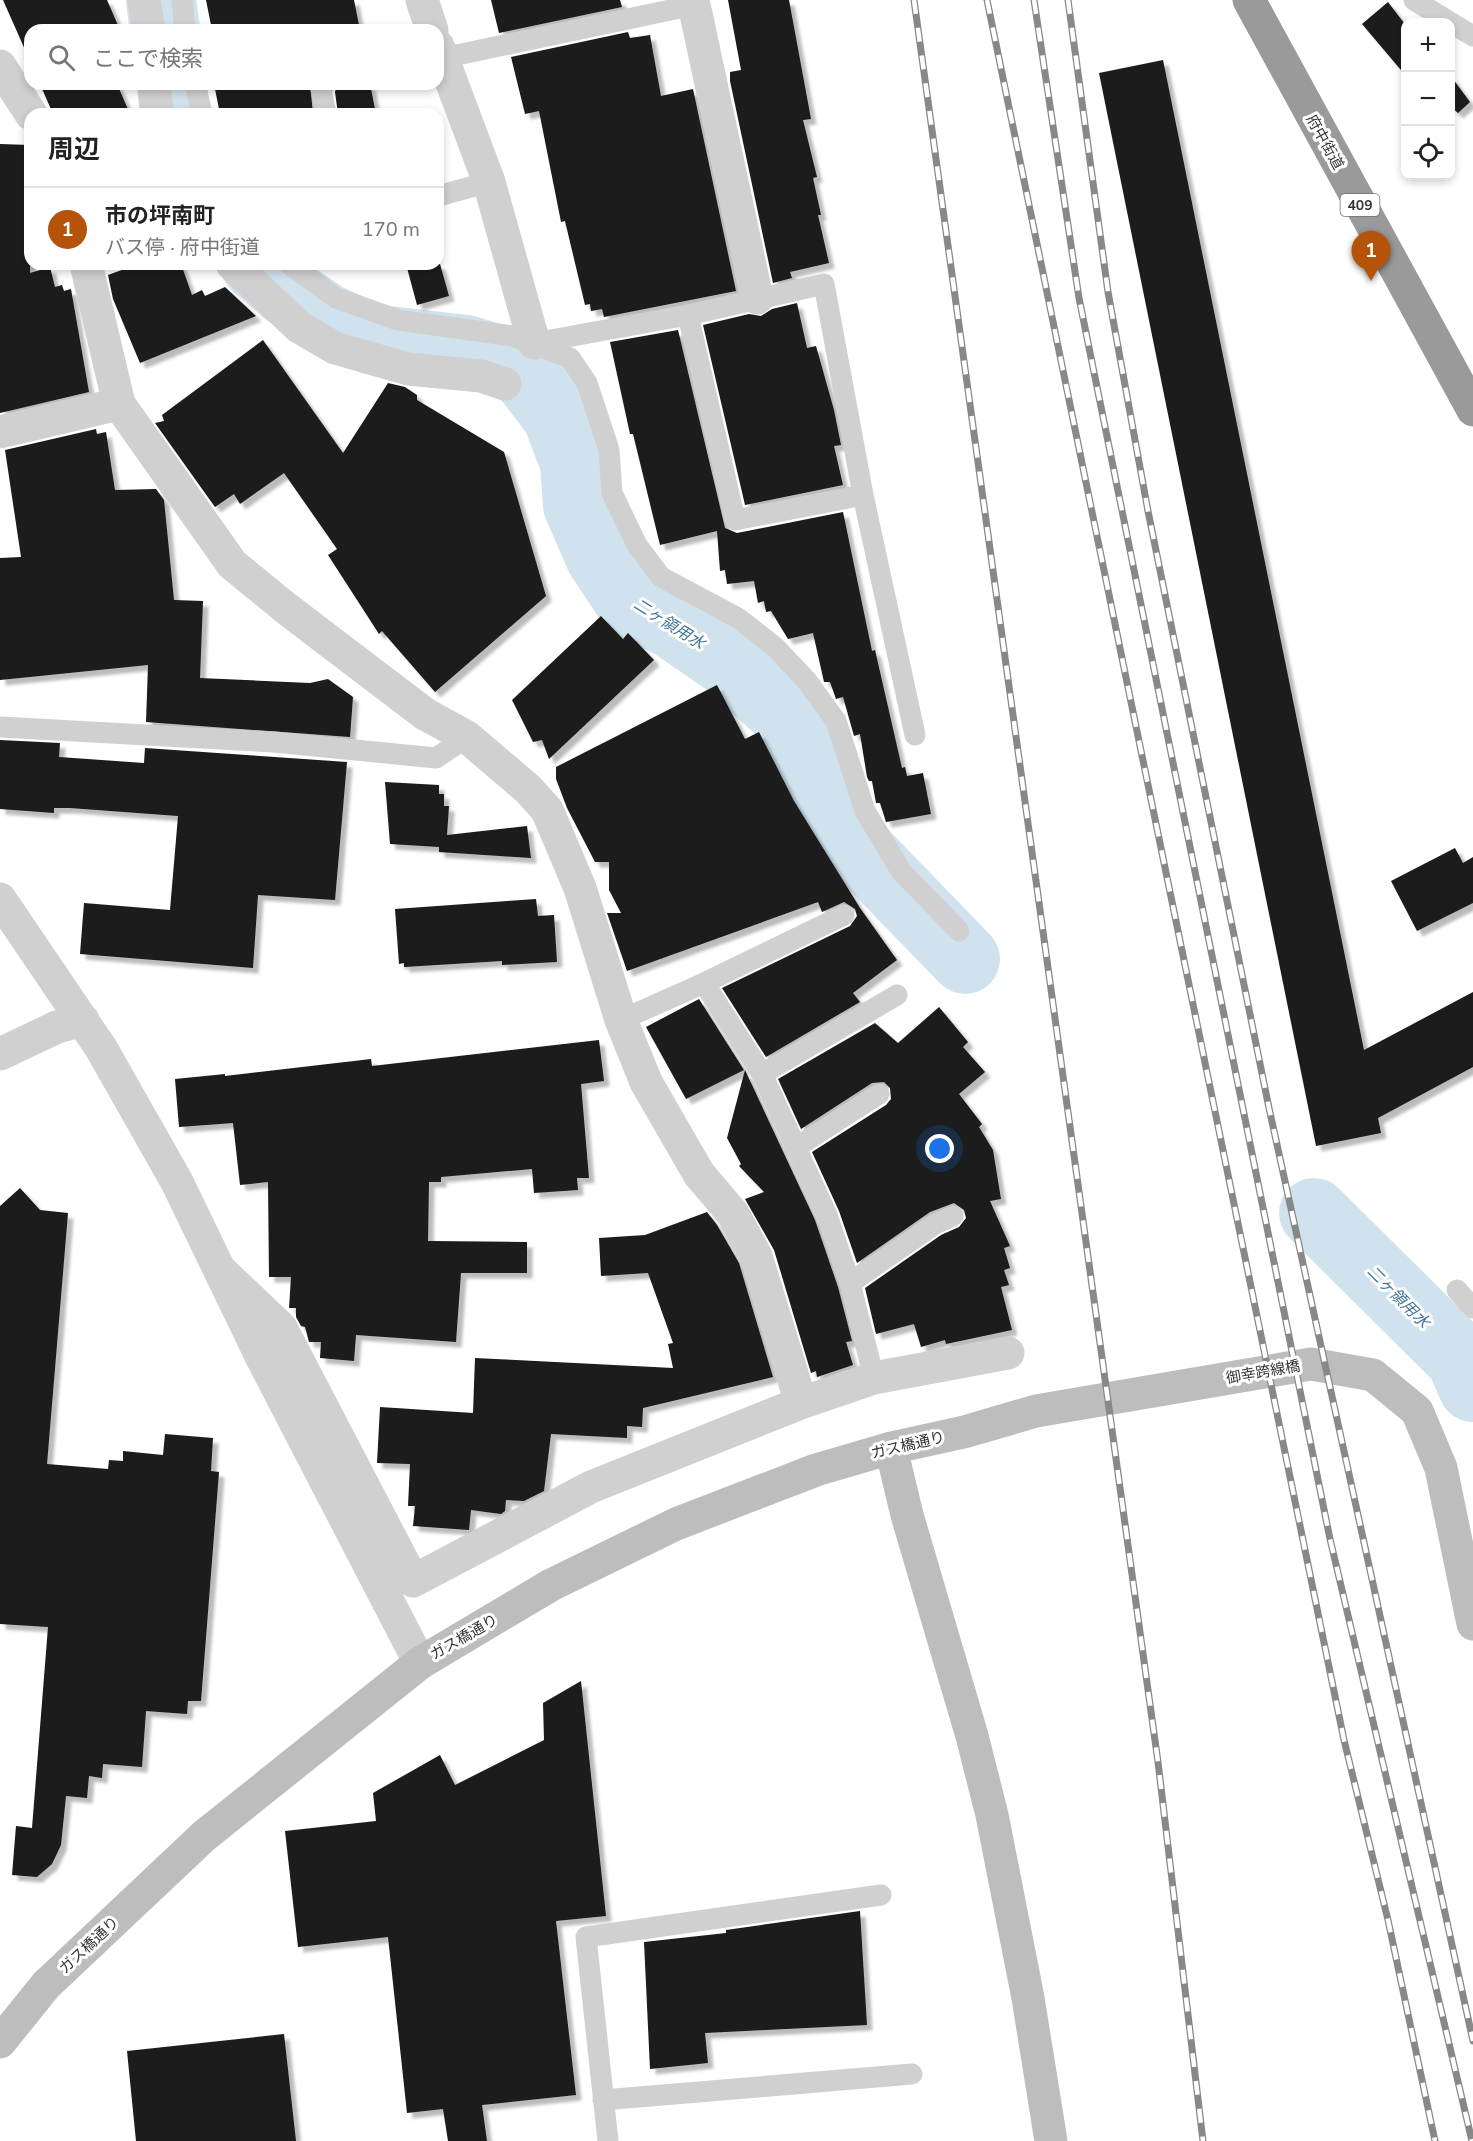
<!DOCTYPE html>
<html lang="ja">
<head>
<meta charset="utf-8">
<style>
  :root { --surface:#fff; --page:#f6f6f6; --text:#222; --muted:#767676; --line:#e0e0e0; --accent:#b45309 }
  body { margin:0; font-family:"Nunito Sans","Noto Sans JP",sans-serif; background:var(--page); color:var(--text) }
  .controls { position:absolute; right:18px; top:18px; display:grid; overflow:hidden; border-radius:12px; box-shadow:0 3px 9px #0003 }
  .controls button { width:54px; height:54px; display:grid; place-items:center; padding:0; border:0; border-bottom:2px solid var(--line); background:var(--surface); color:var(--text); font:30px sans-serif }
  .you { position:absolute; left:940px; top:1149px; width:21px; height:21px; margin:-15px; border:4px solid #fff; border-radius:50%; background:#1a73e8; box-shadow:0 0 0 9px #1a73e833 }
  .badge { display:grid; place-items:center; width:39px; height:39px; border-radius:50%; background:var(--accent); color:#fff; font-size:20px; font-weight:700 }
  .pin { position:absolute; translate:-50% -50px; filter:drop-shadow(0 2px 3px #0008) }
  .pin::after { content:''; position:absolute; top:32px; width:21px; height:18px; background:inherit; clip-path:polygon(0 0,100% 0,50% 100%) }
  .list { margin:0; padding:0; list-style:none }
  h2 { display:flex; justify-content:space-between; align-items:center; height:78px; margin:0; padding:0 24px; font-size:26px }
  h2 small { font-size:20px; font-weight:400; color:var(--muted) }
  .list li { display:grid; grid-template-columns:39px 1fr auto; gap:18px; align-items:center; box-sizing:border-box; height:84px; padding:0 24px; border-top:2px solid var(--line) }
  .list b { display:block; font-size:22px; white-space:nowrap }
  .list p { margin:0; font-size:20px; white-space:nowrap; color:var(--muted) }
  .list em { font-size:20px; font-style:normal; color:var(--muted) }
  .icon { flex:none; width:33px; height:33px; fill:none; stroke:currentColor; stroke-width:2; stroke-linecap:round; stroke-linejoin:round }
  .map { position:relative; flex:none; width:1473px; height:2141px; overflow:hidden }
  .search { position:absolute; background:var(--surface); box-shadow:0 3px 9px #0003; left:24px; top:24px; width:420px; height:66px; display:flex; align-items:center; gap:15px; box-sizing:border-box; padding:0 21px; border-radius:18px; color:var(--muted); font-size:22px }
  .panel { position:absolute; background:var(--surface); box-shadow:0 3px 9px #0003; left:24px; top:108px; width:420px; height:162px; border-radius:18px }
  .map>svg:first-child { display:block }
  .lines { fill:none; stroke-linecap:round; stroke-linejoin:round }
  .river { stroke:#cfe2ee; stroke-width:70 }
  .building { fill:#1a1a1a; filter:url(#shadow) }
  .lane { stroke:#d0d0d0; stroke-width:21 }
  .street { stroke:#d0d0d0; stroke-width:33 }
  .secondary { stroke:#bdbdbd; stroke-width:33 }
  .highway { stroke:#9a9a9a; stroke-width:33 }
  .rail-casing { stroke:#888; stroke-width:7 }
  .rail { stroke:#fff; stroke-width:4.5; stroke-dasharray:14; stroke-linecap:butt }
  .labels { text-anchor:middle; dominant-baseline:central; stroke-width:6; stroke-linejoin:round; paint-order:stroke }
  .shield { fill:#fff; stroke:#707070; stroke-width:1.5 }
  .shield-label { font-size:14px; font-weight:bold; fill:#333 }
  .street-label { font-size:15px; fill:#333; stroke:#fff }
  .water-label { font-size:16px; font-style:italic; fill:#3f7597; stroke:#fff }
</style>
</head>
<body>
<div class="map">
<svg width="1473" height="2141" viewBox="0 0 1473 2141">
  <defs>
    <filter id="shadow"><feDropShadow dx="5.5" dy="5.5" stdDeviation="1.5" flood-color="#0004"/></filter>
  </defs>
  <rect width="100%" height="100%" fill="#fff"/>
  <g class="lines">
    <path class="river" d="M161,0l4,30
      M172,84l3,30
      M255,264l31,27 40,27 45,21 95,11 40,12 20,13 31,40 18,48 3,42 22,51 31,47 42,21 55,38 55,50 33,60 26,60 123,127
      M1314,1213l147,146 12,28"/>
  </g>
  <path class="building" d="M3,0h104l13,30h-90v31z
    M206,0h148l6,30h-148z
    M491,0h129l2,7 -123,26z
    M728,0h61l22,119 -8,1 14,57 -4,1 8,37h-3l11,48 -39,9 2,6 -19,5 -43,-202v-9l11,-2z
    M1388,2l16,21 5,-4 3,3h-6v54l-44,-52z
    M628,32l2,6 20,-3 11,61 32,-7 43,202 -132,26 -2,-8 -11,2 -1,-7 -5,1 -20,-84 -4,1 -22,-111 -14,3 -14,-57z
    M1163,60l201,990 109,-58v75l-95,51 3,15 -65,13 -217,-1073z
    M1450,75l20,27 -12,11 -8,-7z
    M40,84h77l13,30h-77z
    M214,84h96l3,30h-93z
    M337,84h33l6,30h-38l-3,-22z
    M0,144l30,1v128l20,-6 5,20 7,-2 2,6 7,-2 18,103 -89,21z
    M138,264h43l11,31 10,-5 3,6 20,-9 31,29 -116,47 -27,-64 -5,-24z
    M406,264h34l9,32 -32,9z
    M797,303l10,45 9,-2 18,64 7,35 -7,1 9,39 -98,20 -42,-180 46,-11 12,2 11,-7z
    M678,330l47,198 12,5 106,-21 29,139 3,-1 27,118 3,-1 2,9 16,-3 8,41 -45,8 -6,-19h-4l-4,-22h-3l-2,-4 -7,-43 -6,2 -11,-39 -7,2 -6,-17h-6l-11,-49 -25,6 -17,-28 -5,1 -2,-11 -6,2 -4,-22 -27,3 -2,-14 -5,1 -3,-40 -57,14 -27,-111h-3l-20,-92z
    M263,340l80,113 45,-70 17,4 12,8v5l87,52 42,144 -111,96 -53,-61 -3,3 -51,-79 9,-6 -53,-76 -44,31 -6,-10 -19,13 -60,-84 9,-2 -2,-6z
    M96,429l1,5 9,-2 9,58 41,-1 8,11 10,100 29,1 -3,77 110,5 18,-4 25,18 -3,40 -204,-15 2,-57 -148,15v-122l21,-1 -16,-107z
    M601,616l22,23 5,-6 26,27 -105,99 -7,-19 -9,2 -21,-42z
    M717,685l28,54 14,-7 35,69 66,107 37,52 -44,33 7,9 -94,55 -44,-69 128,-62 7,-10 -2,-7 -11,-7 -22,10 -4,-10 -191,69 -20,-58h14l-12,-23v-28h-14l-28,-54 -11,-29v-12z
    M0,740l60,3 -1,14 85,6 1,-15 202,14 -12,138 -77,-5 -5,73 -173,-14 4,-51 86,7 8,-94 -108,-8h-16v5l-54,-4z
    M385,782l54,3v9h5v12h5l-2,29 80,-9 4,32 -92,-6v-5l-49,-3z
    M1455,848l8,15 10,-6v46l-56,28 -26,-50z
    M536,899l2,17 16,-1 3,47 -55,3v-4l-98,6v-4l-5,1 -4,-55z
    M699,999l45,71 -58,29 -40,-72z
    M939,1007l29,35 -5,5 22,25 -26,22 23,30 -3,3 14,23 8,49 -11,2 20,45 -6,2 6,20 -6,2 5,15 -8,2 11,43 -66,14 -1,-4 -24,7 -7,-23 -38,10 -11,-46 76,-53 18,-8 7,-9 -2,-8 -10,-7 -24,9 -73,51 -18,-52 -27,-59 74,-47 5,-6 -1,-11 -6,-6 -12,1 -71,46 -23,-50 97,-56 23,20z
    M599,1040l5,41 -23,3 8,94h-12l1,12 -44,3 -2,-24 -91,8v5h-12l-1,59 99,1v31h-66l-5,69 -100,-7 -2,26 -34,-3 1,-16h-12l-4,-15 -4,-1 -5,-9v-9h-7l2,-31h-22l-1,-95 -28,3 -7,-62 -54,4 -4,-48 50,-5v2l146,-17 1,7z
    M745,1070l70,150 23,67 14,54 -6,1 7,23 -36,12 -1,-6 -5,2 -37,-123 -29,-51 19,-7 -25,-26 2,-2 -14,-26z
    M20,1188l20,22 28,3 -21,251 61,5 1,-9 14,1v-10l40,4 2,-21 48,4 -2,33 8,1 -18,229h-13l-1,13 -41,-3 -4,56 -39,-3 -1,14 -13,-2 -2,22 -21,-2 -5,49 -9,19 -15,13 -25,-2 4,-49 16,2 16,-201 -48,-3v-418z
    M707,1212l10,13 22,38 34,114 -130,31 -1,19 -15,-1v12l-76,-4 -7,57 -20,10 -18,-1 -1,11 -4,3 -30,-4 -2,20 -56,-4 2,-20h-7l2,-42 -33,-1 3,-56 93,6 2,-55 198,10 -5,-24 5,-1 -25,-70 -47,3 -2,-38 46,-3z
    M581,1681l25,235 -50,5 20,174 -94,10 5,36h-39l-5,-32 -36,4 -19,-176 -90,10 -13,-116 91,-10 -3,-28 67,-38 15,30 89,-45 -1,-37z
    M860,1911l7,114 -162,8 3,30 -58,6 -6,-127 82,-9v-3z
    M284,2034l12,107h-160l-9,-90z"/>
  <g class="lines">
    <path class="lane" d="M182,0l3,30
      M1414,0l59,36
      M438,59l256,-54
      M195,84l7,30
      M325,84l-4,5 5,25
      M438,196l51,-14
      M289,264l47,34 62,22 115,16 57,22 17,25 22,67 3,43 25,52 24,32 77,41 37,29 32,34 29,40 29,90 36,60 58,60
      M688,315l47,205 128,-25
      M534,343l154,-28 136,-31 39,211 52,240
      M0,727l274,15 162,16 31,-21
      M704,983l140,-68
      M621,1020l83,-37 58,91 65,141 23,68 24,95
      M762,1074l135,-79
      M795,1148l84,-54
      M850,1283l85,-59 18,-8
      M1457,1290l16,18
      M603,2100l309,-26
      M608,2141l-22,-204 295,-42"/>
    <path class="street" d="M144,0l5,30
      M422,0l10,30
      M693,0l64,298
      M438,46l51,136 45,161
      M0,66l31,48
      M154,84l3,30
      M86,264l33,140 113,160 55,45 138,105 42,23 61,52 19,21 33,78 41,132 25,62 53,92 34,40 23,42 45,147
      M232,264l67,63 36,21 73,21 73,7 24,8
      M0,432l119,-28
      M0,899l101,149 76,134 85,176 158,305
      M0,1054l57,-27 26,-7
      M222,1272l59,56 132,253 178,-94 210,-84 73,-25 134,-25"/>
    <path class="secondary" d="M891,1448l16,67 65,221 20,79 36,183 23,143
      M0,2042l46,-57 158,-149 216,-173 131,-78 125,-61 140,-54 75,-22 73,-16 72,-21 275,-47 62,11 44,36 24,57 32,156"/>
    <path class="highway" d="M1249,0l224,410"/>
    <defs>
      <path id="rail" d="M914,0l244,1762 45,379
        M987,0l357,1740 44,180 47,221
        M1034,0l45,298 251,1241 142,602
        M1068,0l40,292 40,219 121,597 204,933"/>
    </defs>
    <use href="#rail" class="rail-casing"/>
    <use href="#rail" class="rail"/>
  </g>
  <g class="labels">
    <rect class="shield" x="1340.5" y="194" width="39" height="22" rx="4.5"/>
    <g class="shield-label">
      <text x="1360" y="205">409</text>
    </g>
    <g class="street-label">
      <text transform="translate(1325 142) rotate(61)">府中街道</text>
      <text transform="translate(1263 1372) rotate(-10)">御幸跨線橋</text>
      <text transform="translate(908 1445) rotate(-13)">ガス橋通り</text>
      <text transform="translate(464 1637) rotate(-30)">ガス橋通り</text>
      <text transform="translate(89 1945) rotate(-43)">ガス橋通り</text>
    </g>
    <g class="water-label">
      <text transform="translate(669 624) rotate(32)">二ヶ領用水</text>
      <text transform="translate(1398 1297) rotate(45)">二ヶ領用水</text>
    </g>
  </g>
</svg>
<div class="controls">
<button>+</button>
<button>−</button>
<button><svg class="icon" aria-label="locate" viewBox="0 0 24 24"><circle cx="12" cy="12" r="6"/><path d="M12 2v4M12 18v4M2 12h4M18 12h4"/></svg></button>
</div>
<div class="you"></div>
<div class="pin badge" style="left:1371px;top:281px">1</div>
<div class="search"><svg class="icon" aria-label="search" viewBox="0 0 24 24"><circle cx="10" cy="10" r="6"/><path d="M15 15l6 6"/></svg>ここで検索</div>
<section class="panel">
<h2>周辺<small></small></h2>
<ul class="list">
<li><span class="badge">1</span><div><b>市の坪南町</b><p>バス停 · 府中街道</p></div><em>170 m</em></li>
</ul>
</section>
</div>
</body>
</html>
